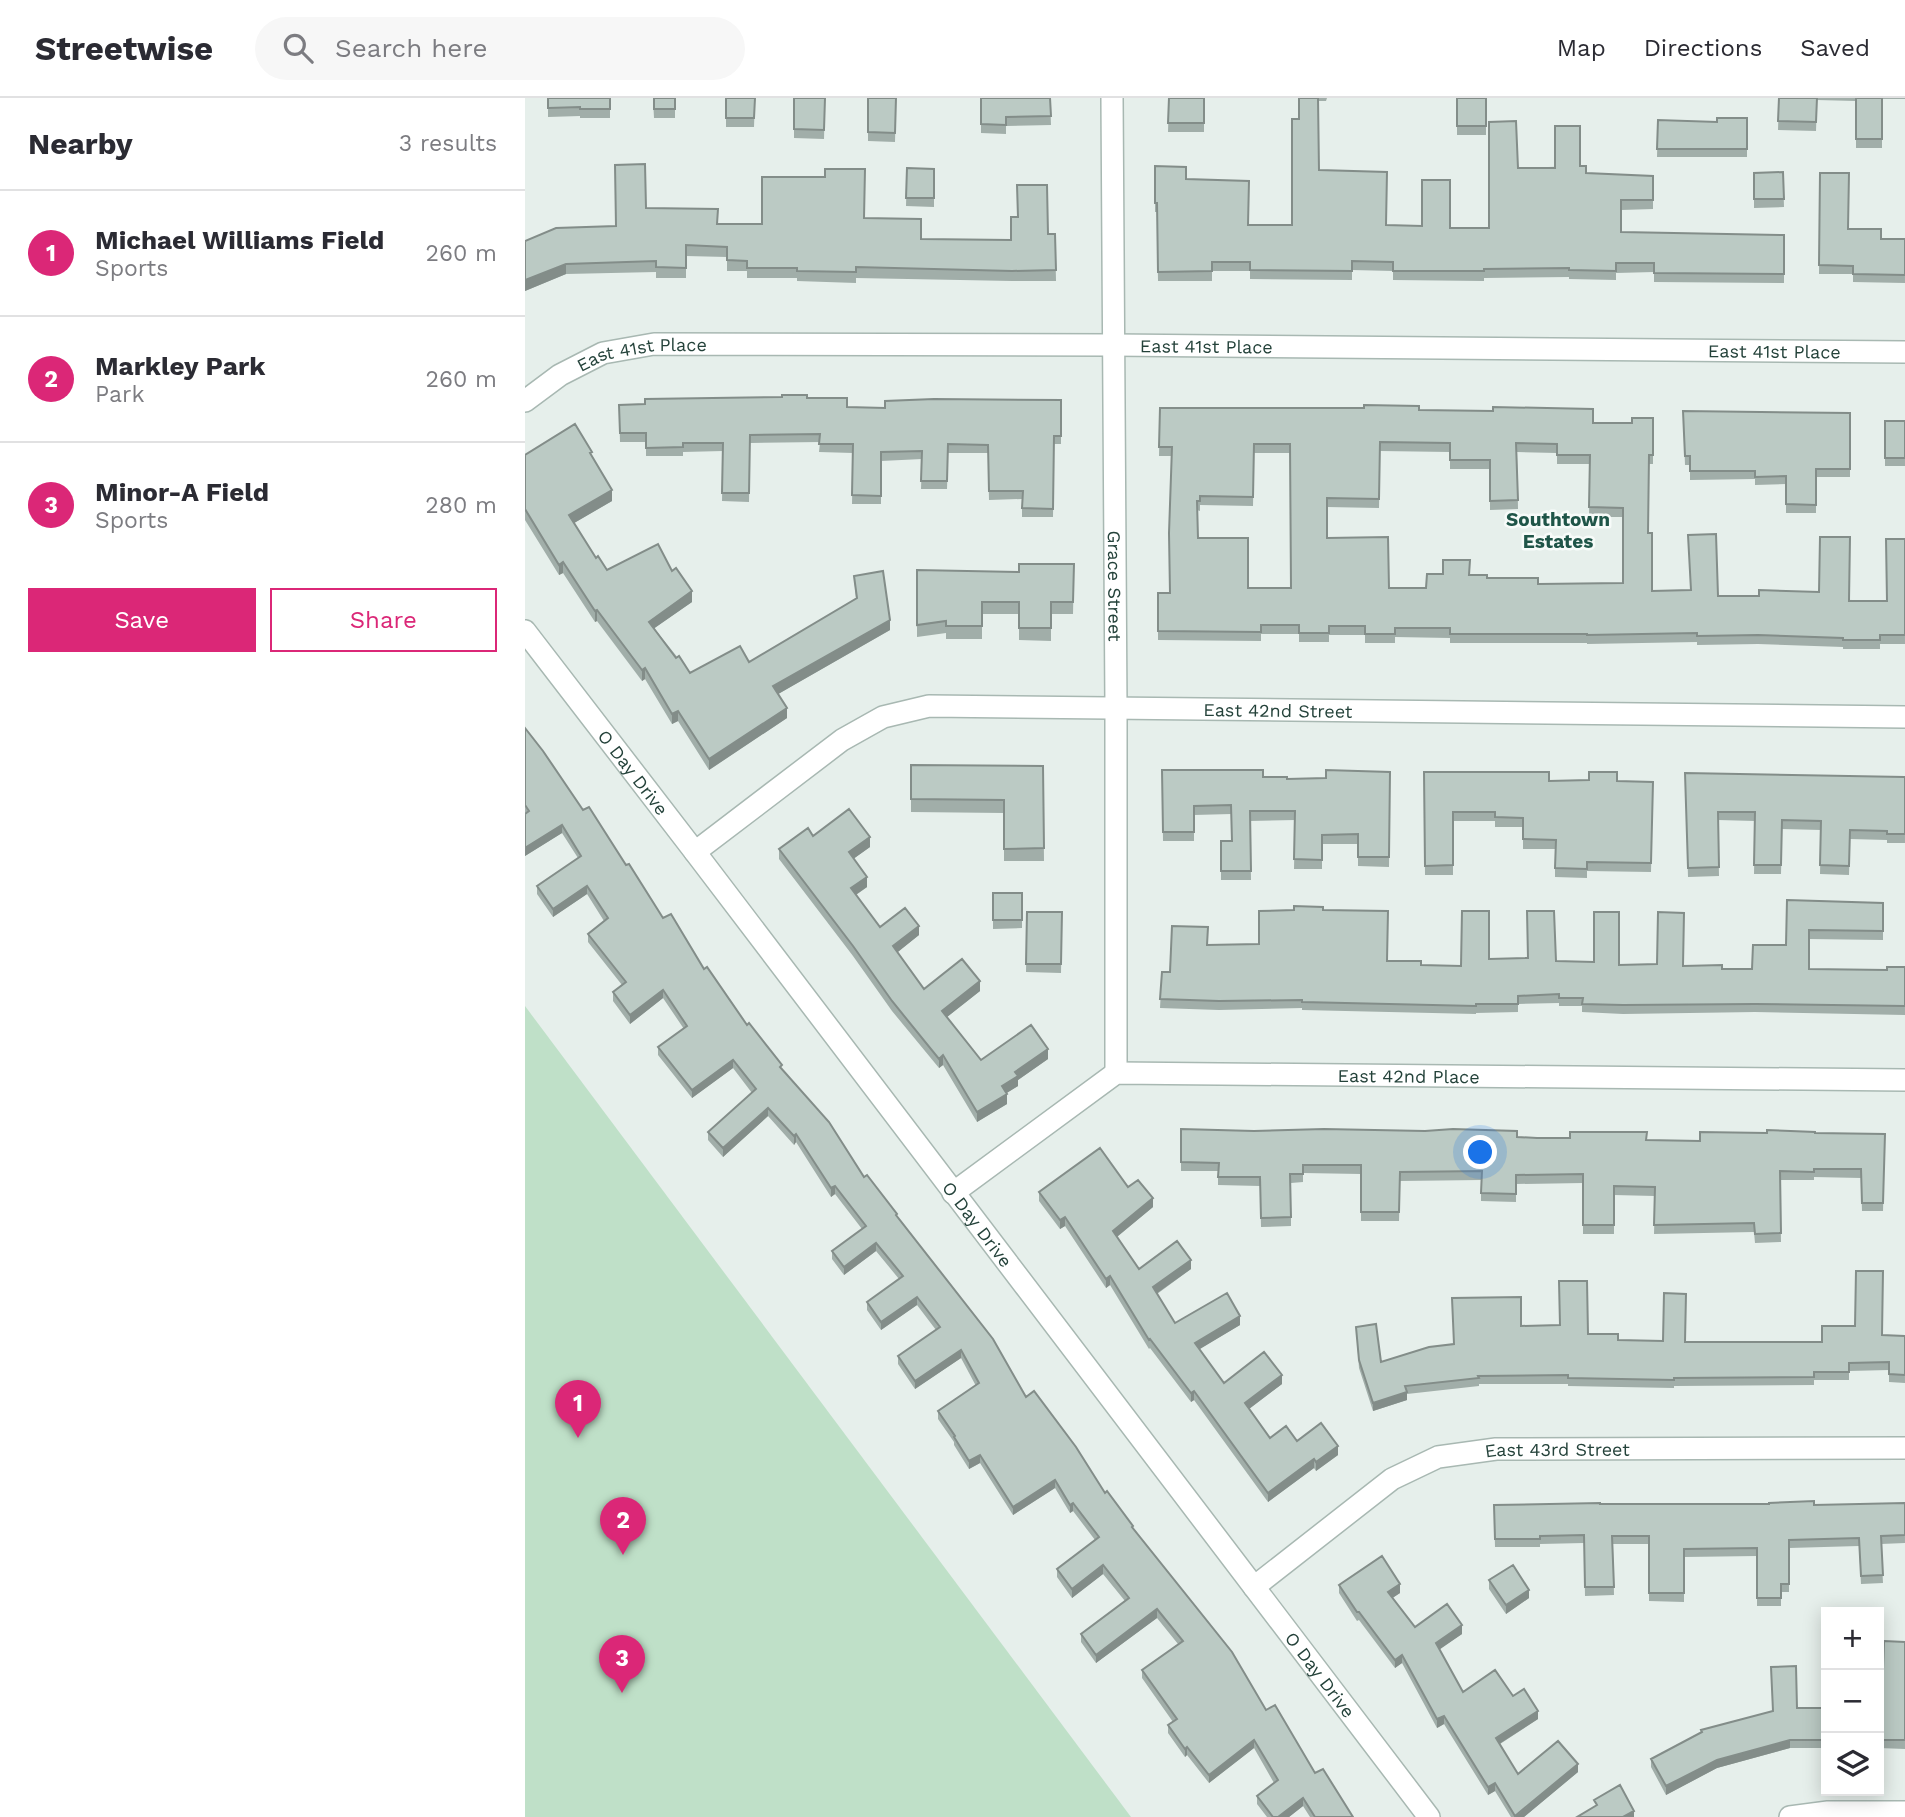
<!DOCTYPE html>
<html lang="en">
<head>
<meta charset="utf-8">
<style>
  :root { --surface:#fff; --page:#f7f7f7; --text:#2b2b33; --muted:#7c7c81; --line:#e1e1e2; --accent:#db2777 }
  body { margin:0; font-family:"Work Sans",sans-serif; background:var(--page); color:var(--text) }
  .controls { position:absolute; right:21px; bottom:21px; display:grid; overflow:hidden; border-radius:0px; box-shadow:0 4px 18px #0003 }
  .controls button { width:63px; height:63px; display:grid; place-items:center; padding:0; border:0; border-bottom:2px solid var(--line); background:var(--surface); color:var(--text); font:35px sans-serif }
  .you { position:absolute; left:956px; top:1055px; width:24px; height:24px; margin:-18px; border:5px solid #fff; border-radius:50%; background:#1a73e8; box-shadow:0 0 0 10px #1a73e833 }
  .badge { display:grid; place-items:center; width:46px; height:46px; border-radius:50%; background:var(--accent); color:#fff; font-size:23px; font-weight:700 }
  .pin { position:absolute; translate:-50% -58px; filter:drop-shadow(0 2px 4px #0008) }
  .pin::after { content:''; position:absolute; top:37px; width:24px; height:21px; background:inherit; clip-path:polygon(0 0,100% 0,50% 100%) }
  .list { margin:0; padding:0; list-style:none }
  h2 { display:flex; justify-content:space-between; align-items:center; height:91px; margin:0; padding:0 28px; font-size:30px }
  h2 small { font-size:23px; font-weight:400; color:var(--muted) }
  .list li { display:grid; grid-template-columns:46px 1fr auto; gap:21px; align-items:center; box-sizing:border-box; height:126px; padding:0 28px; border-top:2px solid var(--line) }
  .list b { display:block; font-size:26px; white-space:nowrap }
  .list p { margin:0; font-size:23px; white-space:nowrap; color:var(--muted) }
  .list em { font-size:23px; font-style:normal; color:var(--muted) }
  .actions { display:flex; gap:14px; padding:21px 28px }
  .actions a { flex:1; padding:16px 0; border:2px solid var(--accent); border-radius:0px; text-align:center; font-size:24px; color:var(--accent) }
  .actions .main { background:var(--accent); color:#fff }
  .icon { flex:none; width:38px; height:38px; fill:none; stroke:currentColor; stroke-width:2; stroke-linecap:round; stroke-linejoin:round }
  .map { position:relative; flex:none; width:1380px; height:1719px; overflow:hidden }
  header { display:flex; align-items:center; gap:42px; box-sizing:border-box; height:98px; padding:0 35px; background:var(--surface); border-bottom:2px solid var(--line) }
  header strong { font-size:33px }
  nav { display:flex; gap:38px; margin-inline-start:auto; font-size:24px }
  .search { width:490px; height:63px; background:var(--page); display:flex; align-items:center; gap:18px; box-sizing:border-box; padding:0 24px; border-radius:38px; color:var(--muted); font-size:26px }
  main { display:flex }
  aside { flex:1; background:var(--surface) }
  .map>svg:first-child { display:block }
  .green { fill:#bfe0c8 }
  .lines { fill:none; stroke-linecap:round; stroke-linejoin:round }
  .street-casing { stroke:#a8b8b2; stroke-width:24 }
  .street { stroke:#fff; stroke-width:21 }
  .wall { fill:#a1aea9; fill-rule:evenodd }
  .shaded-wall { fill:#838d89 }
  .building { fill:#bbcac4; stroke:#838d89; stroke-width:2; fill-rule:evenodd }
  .labels { text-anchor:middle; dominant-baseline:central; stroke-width:5; stroke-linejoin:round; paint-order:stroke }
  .street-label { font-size:18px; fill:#24423a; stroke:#f7fbf9 }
  .neighbourhood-label { font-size:19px; font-weight:bold; fill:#1f5548; stroke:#f7fbf9 }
</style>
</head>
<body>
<header>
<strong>Streetwise</strong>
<div class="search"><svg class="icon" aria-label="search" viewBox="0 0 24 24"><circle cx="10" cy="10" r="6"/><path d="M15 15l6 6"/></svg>Search here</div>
<nav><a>Map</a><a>Directions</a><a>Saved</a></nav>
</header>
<main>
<aside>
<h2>Nearby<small>3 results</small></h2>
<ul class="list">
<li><span class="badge">1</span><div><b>Michael Williams Field</b><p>Sports</p></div><em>260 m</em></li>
<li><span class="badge">2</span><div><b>Markley Park</b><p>Park</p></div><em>260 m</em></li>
<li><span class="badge">3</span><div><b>Minor-A Field</b><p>Sports</p></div><em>280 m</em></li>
</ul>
<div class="actions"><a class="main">Save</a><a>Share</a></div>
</aside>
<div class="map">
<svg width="1380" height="1719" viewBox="0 0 1380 1719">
  <rect width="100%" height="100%" fill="#e6efeb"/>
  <path class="green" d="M0,908l606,811h-606z"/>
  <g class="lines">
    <defs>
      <g id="street">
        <path id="s1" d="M587,0l4,610v365"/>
        <path id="s2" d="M0,303l35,-26 43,-22 51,-9 459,1 792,7"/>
        <path id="s3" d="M0,533l170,221 734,965"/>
        <path id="s4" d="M170,754l147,-112 41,-23 46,-11 976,11"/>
        <path id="s5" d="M428,1095l163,-120 789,7"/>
        <path id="s6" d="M729,1489l138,-108 46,-22 58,-8 409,-1"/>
        <path d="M1265,1719l38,-5h77"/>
      </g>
    </defs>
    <use href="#street" class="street-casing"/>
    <use href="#street" class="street"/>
  </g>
  <path class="wall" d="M23,0h62v20h-30v-2l-32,1z
    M128,0h22v20h-21z
    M201,0h29l-1,29h-28z
    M269,0h31l-1,41 -30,-1z
    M343,0h28l-1,44 -27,-1z
    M456,0h69l1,27 -45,1v8l-25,-1z
    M644,0h35v34h-36z
    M774,0h28l-1,3h-8l1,69 67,55 64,3h39l29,-60 62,-2 6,7 67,3v33l-32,1v22l163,3v48l-130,-1v-10l-38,1v7l-47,-1v-2l-85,1v3l-91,-1v-9l-41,-1v10l-102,-1v-8h-38v10h-54l-1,-69h-2v-46l31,13 62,46h44l7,-106z
    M932,0h29v37h-29z
    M1254,0h126v1h-23v49h-26v-47l-39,-1 -1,31 -38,-1z
    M1222,20v39h-90l1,-37 59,2z
    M382,70l27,1v38l-28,-1z
    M1258,74l1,35 -30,1v-35z
    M1295,75l29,56 32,10h24v44l-52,-1v-8h-34z
    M121,110l72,16h44l102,-6 57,21 90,1 37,-6h7l1,47h-44l-156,-3v5l-59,-2v-3h-50v-7h-20v-14l-41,-1v22h-30v-6l-90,2 -41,17v-50l91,-15z
    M282,300l40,9 38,1 176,-8v44h-7l-1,73h-31v-18l-33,1 -1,-47h-40l-1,36h-26l1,-30 -41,2v43h-29l1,-51 -34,-1 1,-10 -70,1 -1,59 -27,-1 1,-50 -40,1v4h-37v-14h-26l-1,-37z
    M635,310l259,2 174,13h39l21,-5v46h-4l-1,69 4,58 66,5 168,5 19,-62v105h-25v5h-37v-2l-85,-3 -61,1v-3l-110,2v-1h-137v-5l-55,-1v6h-30v-8h-36v7h-30v-8h-38v7l-103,-1v-47h12l2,-137h-13zM855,353l70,1v17h40v41l28,-1 -1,-57 40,1v11h33l-1,53h34v66l-85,1 -68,-9 -44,13h-37l-62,-50v-31l52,1zM729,355h36l1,135h-43l-50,-50 -1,-28 3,1v-6l53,1z
    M1158,313l167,2v64h-34v36h-30v-29l-31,1v-6l-65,1v-15h-5z
    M1360,323h20v45h-20z
    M0,357l67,1 20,45 -38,22 22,35 11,12 65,1 20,31 -38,26 36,45 59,-11 107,-63 -2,-23 36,54 -112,64 9,24 -78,52 -31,-49 -6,3 -27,-45 -3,2 -45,-60 -2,1 -32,-49 -4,2 -34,-55z
    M549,466l-1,50h-22v27l-32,-1v-26h-37v25h-36v-6l-29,4v-67l102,2z
    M0,630l58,82 43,55 37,53 41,51 78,101 82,107 33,40 129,180 107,132 133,181 49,63 38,44h-43l-7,-11 -14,11h-22l-10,-13v-8l17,-13 -20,-35 -45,35 -22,-28 -2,2 -17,-24v-8l5,-3 -31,-44v-8l36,-26 -21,-26 -61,45 -15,-21v-8l44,-33 -22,-27 -31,24 -15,-21v-8l38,-29 -22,-29 -3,2 -15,-25 -42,27 -33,-52 -11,6 -15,-24v-3l-16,-23v-8l38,-25 -15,-28 -46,31 -17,-25v-8l38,-26 -19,-25 -36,25 -14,-20v-8l32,-23 -23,-28 -32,24 -12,-16v-8l30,-22 -27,-35 -4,3 -35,-55 -2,3 -26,-29 -45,41 -15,-17v-8l44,-39 -19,-25 -41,30 -34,-43v-8l26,-18 -21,-31 -33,26 -17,-23v-9l9,-7 -34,-43v-8l16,-13 -17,-27 -34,23 -16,-23v-8l41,-28 -16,-25 -37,23z
    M386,667l132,1 1,95h-40v-48l-93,-1z
    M637,672l125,9 39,-1 64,-6 -1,95 -31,-1v-22h-36v25h-28l1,-49 -45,1 1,59h-30v-39h10v-27l-37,1v26h-31z
    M899,674l125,9 104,1 -2,90 -64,-1v7l-32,-1v-28h-32v-22h-28v-6h-42v54h-28z
    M1160,675l220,4v66h-18v-3l-37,-1 -1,36 -29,-1 1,-44 -39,-1 -1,45h-27l1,-53 -37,-1 1,56 -31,1z
    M288,738l57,11 -17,12 14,28 -11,8 24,32 39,8 -22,17 27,37 56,2 -33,26 34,43 67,-1 -30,21v6l-12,7 1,11 -30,18 -34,-57 -4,3 -47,-57 -39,-55 -74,-97v-10z
    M468,795h29v35l-29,1z
    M1262,802l96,3v37l-74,-1v30l78,1 18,-3v48l-150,-3 -132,2 -41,-2v-6h-23v-3l-41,1v8l-42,1v1l-174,-4v-2l-83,2 -59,-2 2,-36h8l38,-27 51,-1 64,-34 64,51 34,4 40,1 28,-7 130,6 64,1 39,3h30l34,-24z
    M502,814h35l-1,61 -35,-1z
    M656,1031l519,12 115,-8 70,1 -2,77h-21l-1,-33 -47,-1v3h-34l1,62 -26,1 -1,-11 -100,2 1,-38 -41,-1v39h-31v-51l-67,1v18l-35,-1v-21l-81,1 -1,40h-38v-47l-58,-1v9l-12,1v43l-30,1 -1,-41 -42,-1v-14h-37z
    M603,1089l25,20 -36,30 22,32h52l-34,25 18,29 65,2 -41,24 25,34 58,1 -33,25 21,29 27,3 41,14 -22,16 -2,-3 -46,34 -74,-102 -3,2 -41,-54 -1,1 -39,-64 -4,3 -41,-62 -5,3 -21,-28v-9z
    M996,1228l67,8 30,6 67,2h137l60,-7 23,1v47l-16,-1v-12l-40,1v9h-35v5l-140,1v2l-106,-2v-2h-89v2l-72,8v6l-34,11 -14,-43 -3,-41 25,35z
    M1380,1405v40l-24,1 2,39 -22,1 -2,-38 -70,2v44h-8v14h-24v-50l-73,1v45l-35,-1v-57h-36l1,51 -29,1 -1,-53 -44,1v3h-45l-1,-42h320z
    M964,1482l40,18 -23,16 -17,-25z
    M814,1487l61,8 -8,5 23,29 47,7 -23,15 24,43 50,4 25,23 -38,25 18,30 60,-2 -54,45h-13l-16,-26 -7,4 -44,-71 -7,4 -35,-65 -7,5 -36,-48 -2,1 -18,-28z
    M1380,1544v107l-26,-1v-49h3z
    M1272,1610h29v40h-36l-73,20 -51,27 -15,-28v-8z"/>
  <path class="shaded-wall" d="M41,166v10l-41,17v-11z
    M87,392v11l-43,25v-11z
    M38,464v11l-4,2v-10z
    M167,493v11l-43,30v-10z
    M72,512v11l-2,1v-11z
    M365,522v10l-117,67v-11z
    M120,570v11l-3,2v-11z
    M262,610v10l-78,52v-11z
    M153,613v10l-6,3v-10z
    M37,727v8l-37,23v-8z
    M345,739v10l-21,15v-10z
    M342,779v10l-16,11v-10z
    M62,788v8l-34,23v-8z
    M394,828v9l-26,21v-10z
    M455,883v10l-38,30v-10z
    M138,892v8l-33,26v-9z
    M523,951v10l-30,21v6l-16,10v-10l13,-14z
    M418,957v10l-4,3v-9z
    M208,962v8l-41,30v-8z
    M482,996v10l-30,18v-10z
    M243,1010v8l-45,41v-9z
    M271,1036v8l-2,3v-9z
    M310,1088v8l-4,3v-9z
    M628,1100v9l-40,33v-9z
    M540,1119v9l-5,3v-9z
    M351,1145v8l-32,24v-8z
    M666,1162v9l-38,27v-9z
    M585,1178v9l-4,3v-9z
    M392,1199v8l-36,25v-8z
    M715,1218v9l-45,27v-9z
    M436,1252v8l-46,31v-8z
    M757,1277v9l-37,28v-9z
    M669,1293v9l-3,2v-9z
    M882,1294v8l-34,11v-8z
    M813,1348v9l-22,16v-9z
    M455,1357v8l-11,6v-8z
    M789,1361v9l-46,34v-9z
    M530,1382v8l-42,27v-8z
    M548,1405v8l-3,2v-8z
    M578,1467v9l-31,24v-9z
    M875,1486v9l-12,8v-9z
    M1004,1492v8l-23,16v-9z
    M632,1511v9l-61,45v-8z
    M937,1527v9l-26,18v-9z
    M877,1557v8l-7,5v-8z
    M1013,1613v8l-42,27v-8z
    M919,1618v8l-7,4v-9z
    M729,1642v8l-45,35v-8z
    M1265,1642v8l-73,20 -51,27v-9l51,-26z
    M662,1649v8l-2,2v-8z
    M1053,1666v8l-54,45h-9z
    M970,1685v8l-7,4v-8z
    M778,1700v8l-14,11h-11z
    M1109,1713v6h-11z"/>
  <path class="building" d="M23,0h62v11h-30v-2l-32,1z
    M129,0h21v11h-21z
    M201,0h29l-1,20h-28z
    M269,0h31l-1,32 -30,-1z
    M343,0h28l-1,35 -27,-1z
    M456,0h69l1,18 -45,1v8l-25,-1z
    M644,0h35v25h-36z
    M774,0h19l1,72 68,2 -1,53 36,1v-46h28v48h39v-106l27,-1 2,47h37v-42h25v40h6v7l67,3v24h-32v32l163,3v39l-130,-1v-10h-38v8l-47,-1v-2l-85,1v2h-91v-9l-41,-1v10l-102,-1v-8h-38v9l-54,1 -1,-69h-2v-37l31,1v12l63,2 -1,44h44v-106h7z
    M932,0h29v28h-29z
    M1254,0h38l-1,24 -38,-1z
    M1331,0h26v41h-26z
    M1192,20h30v31h-90l1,-29 59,2z
    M120,66l1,44 72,1 -1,15h45v-47h63v-8h40l-1,49 57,1v20l90,1v-23h7l-1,-32h30l1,49h7l1,36 -44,1 -156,-4v5l-59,-1v-3h-50v-7l-20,-1v-13l-41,-2v23l-30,-1v-6l-90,3 -41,16v-39l31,-13 60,-2 -1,-61z
    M382,70l27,1v29h-28z
    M1258,74l1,27h-30v-26z
    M1295,75h29l-1,56h33v10h24v36l-52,-1v-8l-34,-1z
    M257,297h25v3h40v9l38,1v-7l49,-2 127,1v36h-7l-1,73 -31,-1 1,-17h-34l-1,-46 -40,-1 -1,37h-26l1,-30 -41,1v44l-29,-1 1,-51h-34l1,-10 -70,1 -1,58h-27l1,-50h-40v4l-37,1v-15h-26l-1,-28 26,-1v-5l137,-2z
    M839,307l55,1v4l74,1v-4l100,2v14h39v-5h21v37h-4l-1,78h4v58l39,-1 -3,-55 28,-1 2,62h41v-6l60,2 1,-55h30l-1,64h38l-1,-62h19v96h-25v5h-37v-2l-85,-3 -61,1v-3l-110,2v-1h-137v-6h-55v6h-30v-8h-36v7h-30v-8h-38v7l-103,-1v-38h12l-1,-60 3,-86h-13l1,-39h204zM855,344l70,1v17h40v41l28,-1 -2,-57 41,1v11h33l-1,52 34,1v75l-85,1v-6h-51v-3h-18l1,-15h-27v14h-16l-1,14h-37l-1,-51 -61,1v-40l52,1zM729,346h36l1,144h-43v-50h-50l-1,-37h3v-5l53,1z
    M1158,313l167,2v56h-34v36l-30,-1v-28l-31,1v-6h-65v-15h-5z
    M1360,323h20v37h-20z
    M50,326l17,28 -2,1 22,37 -43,25 27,43 2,-2 9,14 51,-26 14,27 4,-3 16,23 -43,31 27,36 3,-2 11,17 50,-27 9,16 108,-64 -3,-22 29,-5 7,49 -117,66 14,22 -78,51 -31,-48 -6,3 -27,-46 -3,2 -45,-60 -2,1 -32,-49 -4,3 -34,-56v-54z
    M494,466h55l-1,38h-22v26h-32v-26h-37v24h-36v-5l-29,4v-55l102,2z
    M0,630l18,23 40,59 6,-3 37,58 3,-1 34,54 8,-4 33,55 3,-2 40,58 2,-2 33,42 -2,2 49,55 35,55 3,-2 30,39 -1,1 97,124 33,58 8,-6 42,56 29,46 2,-2 26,35 -1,1 100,125 34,58 9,-5 40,68 8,-4 30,48h-38l-12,-19 -25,19h-5l-16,-21 21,-16 -24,-40 -45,35 -22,-28 -2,2 -17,-24 9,-6 -35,-49 41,-29 -26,-32 -61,46 -15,-21 48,-36 -26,-33 -31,24 -15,-20 42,-32 -26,-34 -3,2 -15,-25 -42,27 -33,-52 -11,6 -15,-24 1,-1 -17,-25 41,-28 -18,-33 -46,31 -17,-25 42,-29 -23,-30 -36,25 -14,-20 36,-26 -27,-33 -32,24 -12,-16 34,-25 -31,-40 -4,2 -35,-54 -2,2 -26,-28 -45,40 -15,-16 48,-43 -23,-29 -41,30 -34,-43 29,-21 -24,-36 -33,25 -17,-23 13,-10 -38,-48 20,-16 -21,-32 -34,23 -16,-23 44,-30 -19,-31 -37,23v-34l4,-3 -4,-6z
    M386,667l132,1 1,82 -40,1v-49l-93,-1z
    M637,672h101v7h24v2l39,-1v-8l64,2 -1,85h-31v-23l-36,1v25l-28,-1 1,-48h-45l1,60h-30v-30h11l-1,-36 -37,1v26h-31z
    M899,674h125v9l40,-1v-8h28v9l36,1 -2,81 -64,-1v7l-32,-1 1,-28 -33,-1v-21l-28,-1v-5h-42v53l-28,1z
    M1160,675l220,4v57h-18v-3l-37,-1 -1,36 -29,-1 1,-44 -39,-1 -1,45h-27l1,-53h-37l1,55 -31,1z
    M324,711l21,28 -21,15 18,25 -16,11 29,39 25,-19 14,18 -26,20 31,43 38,-30 18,22 -38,30 39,49 50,-35 17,24 -33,23 3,4 -16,10 5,8 -30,18 -34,-57 -4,4 -47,-58 -39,-55 -74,-97 29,-21 5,8z
    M468,795h29v27h-29z
    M1262,802l96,3v28l-74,-1v39l78,1v-3h18v39l-150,-2 -132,1 -41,-1 1,-6h-24v-4l-41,2v8h-42v2l-174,-4v-2l-83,1 -59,-2 2,-27h8l2,-46 36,1 -1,18 52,-1v-33l35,-1v-4l29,1v3l65,1 -1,50h34v4l40,1 1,-55h27v48l39,-1 -1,-47h27l2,50 38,1v-50h25v53l38,-1 1,-52 26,1 -1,53 39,-1v4h30l1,-24h33z
    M502,814h35l-1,52h-35z
    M656,1031l73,2 70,-2 101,2 28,-2 64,2v6l20,1h33v-6h77l-1,8 54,1v-9l67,1v-3l48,2v1l70,1 -2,69h-21l-1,-34h-47v3l-34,-1 1,62 -26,1 -1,-11 -100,2 1,-38 -41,-1v39h-31v-51l-67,1v19l-35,-1 1,-22 -82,1 -1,40h-38v-47h-58v9h-13l1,43 -30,1 -1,-41h-42l1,-14 -38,-1z
    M575,1050l28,39 10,-7 15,18 -40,33 26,38 38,-28 14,19 -38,27 22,36 52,-30 13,23 -45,27 29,40 40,-31 18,23 -37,28 25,35 16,-12 11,15 24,-18 17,23 -22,16 -2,-3 -46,34 -74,-102 -3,2 -41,-54 -1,1 -39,-64 -4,3 -41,-62 -5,3 -21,-28z
    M1331,1173h27l-1,64 23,1v39l-16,-1v-12l-40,1v9h-35v5l-140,1v2l-106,-2v-3l-90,1 1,2 -74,8 2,6 -34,11 -14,-43 -3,-33 20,-3 5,38 48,-15 25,-3 -2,-46 69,-1v29l39,-1 -1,-44h28l1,53h30v6l45,1 1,-48 22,1 -1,48h137v-16h33z
    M1289,1403v4l91,-2v32l-24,1 2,39 -22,1 -2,-38 -70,2v44h-8v14h-24v-50l-73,1v44h-35v-57h-37l2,51h-29l-1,-52 -44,1v3h-45l-1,-34 106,-2v1h169v-1z
    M857,1458l18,28 -12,8 27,35 32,-23 15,21 -26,18 27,49 32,-22 18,26 11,-7 14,22 -42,27 22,36 40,-33 20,23 -63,52 -20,-33 -7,4 -44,-71 -7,3 -35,-64 -7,5 -36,-48h-2l-18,-27z
    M988,1467l16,25 -23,15 -17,-25z
    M1359,1543l21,1v98h-26v-41h3z
    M1271,1568l1,42h29v32h-36l-73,20 -51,26 -15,-27 51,-27 -1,-2 72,-19 -2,-44z
    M1095,1687l14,26 -11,6h-46l20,-12 -3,-5z"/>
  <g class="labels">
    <g class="street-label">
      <text stroke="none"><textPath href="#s2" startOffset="696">East 41st Place</textPath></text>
      <text stroke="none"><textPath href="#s2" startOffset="1264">East 41st Place</textPath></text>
      <text stroke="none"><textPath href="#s2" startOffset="130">East 41st Place</textPath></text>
      <text stroke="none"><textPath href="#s1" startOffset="488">Grace Street</textPath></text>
      <text stroke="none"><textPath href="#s4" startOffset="628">East 42nd Street</textPath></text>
      <text stroke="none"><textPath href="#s3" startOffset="178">O Day Drive</textPath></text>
      <text stroke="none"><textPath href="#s5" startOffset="495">East 42nd Place</textPath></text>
      <text stroke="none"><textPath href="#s3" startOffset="746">O Day Drive</textPath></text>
      <text stroke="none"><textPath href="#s6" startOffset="346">East 43rd Street</textPath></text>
      <text stroke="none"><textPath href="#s3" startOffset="1312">O Day Drive</textPath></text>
    </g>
    <g class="neighbourhood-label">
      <text x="1033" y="421">Southtown<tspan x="1033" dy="22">Estates</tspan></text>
    </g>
  </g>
</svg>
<div class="controls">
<button>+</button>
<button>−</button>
<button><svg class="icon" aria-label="layers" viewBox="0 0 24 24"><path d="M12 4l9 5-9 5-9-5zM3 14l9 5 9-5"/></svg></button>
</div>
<div class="you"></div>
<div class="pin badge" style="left:53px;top:1340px">1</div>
<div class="pin badge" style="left:98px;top:1457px">2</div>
<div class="pin badge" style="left:97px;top:1595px">3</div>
</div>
</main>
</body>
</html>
